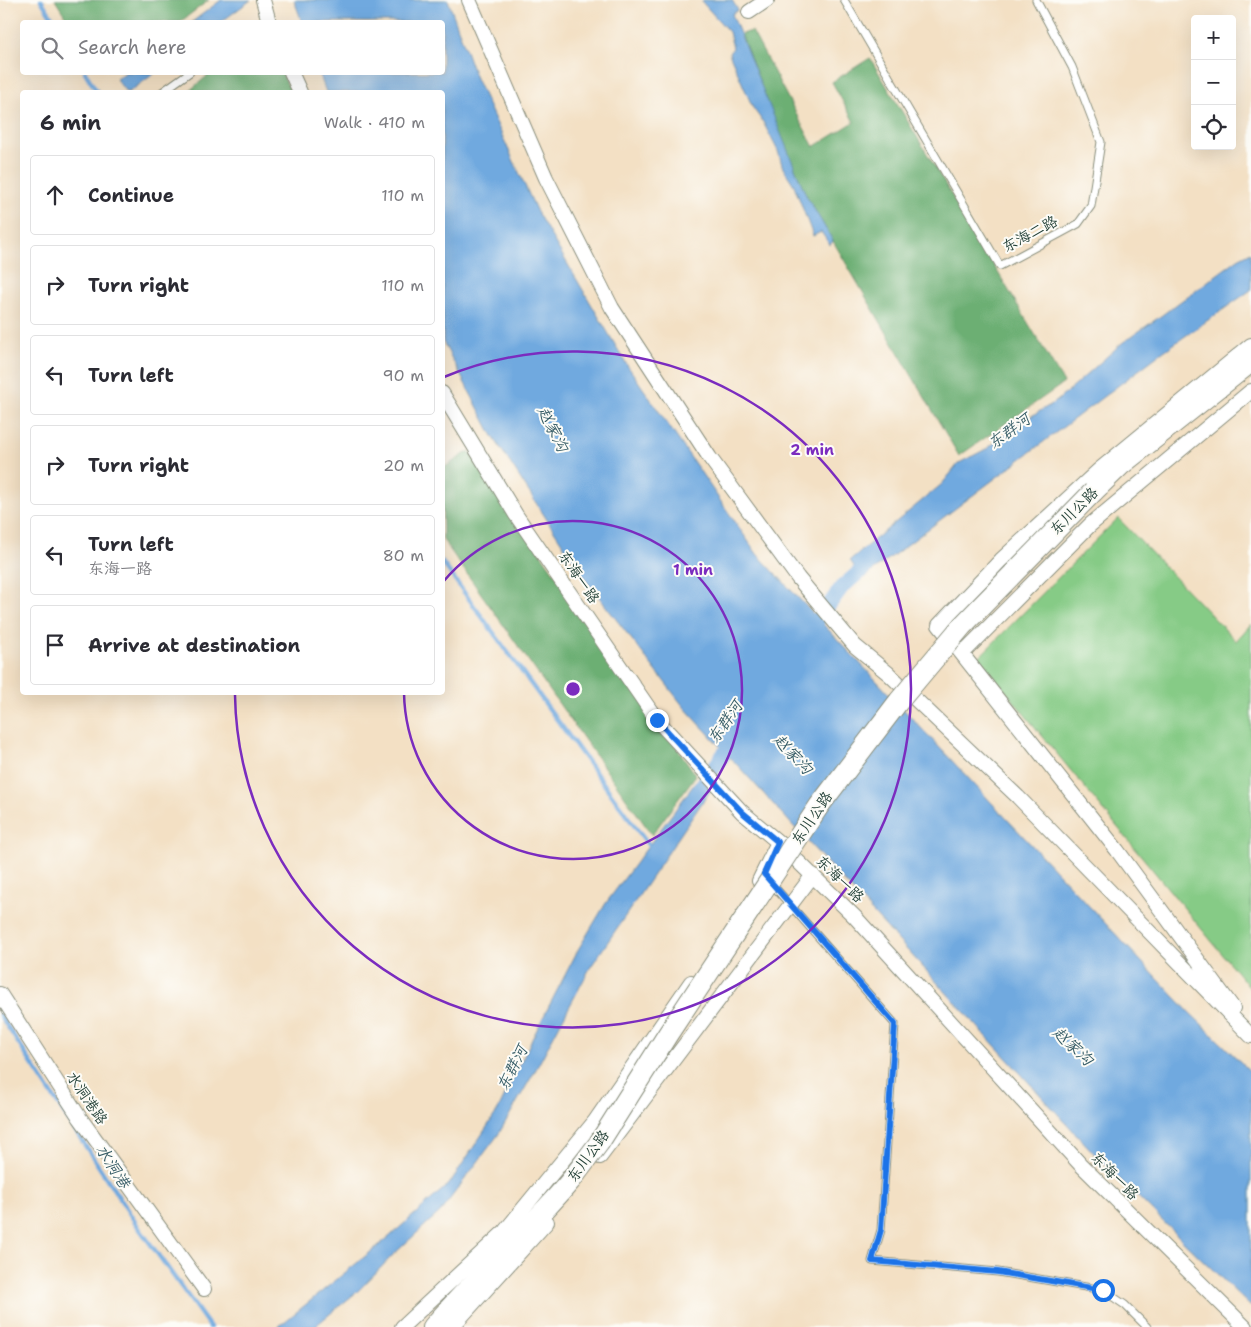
<!DOCTYPE html>
<html lang="en">
<head>
<meta charset="utf-8">
<style>
  :root { --surface:#fff; --page:#f7f7f7; --text:#2b2b33; --muted:#7c7c81; --line:#e1e1e2 }
  body { margin:0; font-family:"Shantell Sans","LXGW WenKai TC",sans-serif; background:var(--page); color:var(--text) }
  .controls { position:absolute; right:15px; top:15px; display:grid; overflow:hidden; border-radius:5px; box-shadow:0 5px 20px #0002 }
  .controls button { width:45px; height:45px; display:grid; place-items:center; padding:0; border:0; border-bottom:1px solid var(--line); background:var(--surface); color:var(--text); font:25px sans-serif }
  .stop { position:absolute; width:15px; height:15px; margin:-11px; border:4px solid #1a73e8; border-radius:50%; background:#fff }
  .stop.end { background:#1a73e8; border-color:#fff; box-shadow:0 1px 5px #0008 }
  .list { margin:0; padding:0; list-style:none }
  h2 { display:flex; justify-content:space-between; align-items:center; height:65px; margin:0; padding:0 20px; font-size:21px }
  h2 small { font-size:16px; font-weight:400; color:var(--muted) }
  .list li { display:grid; grid-template-columns:32px 1fr auto; gap:15px; align-items:center; box-sizing:border-box; height:80px; margin:0 10px 10px; padding:0 10px; border:1px solid var(--line); border-radius:5px }
  .list b { display:block; font-size:19px; white-space:nowrap }
  .list p { margin:0; font-size:16px; white-space:nowrap; color:var(--muted) }
  .list em { font-size:16px; font-style:normal; color:var(--muted) }
  .icon { flex:none; width:28px; height:28px; fill:none; stroke:currentColor; stroke-width:2; stroke-linecap:round; stroke-linejoin:round }
  .map { position:relative; flex:none; width:1251px; height:1327px; overflow:hidden }
  .search { position:absolute; background:var(--surface); box-shadow:0 5px 20px #0002; left:20px; top:20px; width:425px; height:55px; display:flex; align-items:center; gap:12px; box-sizing:border-box; padding:0 18px; border-radius:5px; color:var(--muted); font-size:19px }
  .panel { position:absolute; background:var(--surface); box-shadow:0 5px 20px #0002; left:20px; top:90px; width:425px; height:605px; border-radius:5px }
  .map>svg:first-child { display:block }
  .green { fill:#86cb86; stroke:#52845d }
  .forest { fill:#6caf73; stroke:#467654 }
  .water { fill:#70a9df; stroke:#48738a }
  .lines { fill:none; stroke-linecap:round; stroke-linejoin:round }
  .stream { stroke:#70a9df; stroke-width:4.5 }
  .canal { stroke:#70a9df; stroke-width:15 }
  .lane-casing { stroke:#898e7c; stroke-width:9 }
  .street-casing { stroke:#898e7c; stroke-width:16 }
  .secondary-casing { stroke:#898e7c; stroke-width:22 }
  .lane { stroke:#fff; stroke-width:7 }
  .street { stroke:#fff; stroke-width:14 }
  .secondary { stroke:#fff; stroke-width:20 }
  .secondary-bridge-casing { stroke:#898e7c; stroke-width:22; stroke-linecap:butt }
  .secondary-bridge { stroke:#fff; stroke-width:20 }
  .route { stroke:#1a73e8; stroke-width:6 }
  .ring { fill:none; stroke:#7b2cbf; stroke-width:2.5 }
  .labels { text-anchor:middle; dominant-baseline:central; stroke-width:4; stroke-linejoin:round; paint-order:stroke }
  .street-label { font-size:15px; fill:#1f3d34; stroke:#fdfcf7 }
  .water-label { font-size:16px; font-style:italic; fill:#375d67; stroke:#fdfcf7 }
  .centre { fill:#7b2cbf; stroke:#fdfcf7; stroke-width:2.5 }
  .ring-label { font-size:15px; text-anchor:middle; font-weight:bold; fill:#7b2cbf; stroke:#fdfcf7; stroke-width:4; stroke-linejoin:round; paint-order:stroke }
</style>
</head>
<body>
<div class="map">
<svg width="1251" height="1327" viewBox="0 0 1251 1327">
  <rect width="100%" height="100%" fill="#fdfcf7"/>
  <filter id="ink" filterUnits="userSpaceOnUse"><feTurbulence type="fractalNoise" baseFrequency=".02" numOctaves="2"/><feDisplacementMap in="SourceGraphic" scale="10" xChannelSelector="R" yChannelSelector="G"/><feConvolveMatrix kernelMatrix="1 2 1 2 8 2 1 2 1" color-interpolation-filters="sRGB"/></filter>
  <filter id="wash" filterUnits="userSpaceOnUse"><feTurbulence type="fractalNoise" baseFrequency=".0096" numOctaves="4" result="noise"/><feDisplacementMap in="SourceGraphic" scale="20" xChannelSelector="R" yChannelSelector="G"/><feGaussianBlur stdDeviation="1.12" result="paint"/><feColorMatrix in="noise" values="0 0 0 0 0 0 0 0 0 0 0 0 0 0 0 0 0 1.4 0 .05"/><feComposite in="paint" operator="in"/></filter>
  <g filter="url(#wash)">
    <rect width="100%" height="100%" fill="#f3e0c4"/>
    <path class="green" d="M1118,518l118,123 15,-17v365l-273,-331z"/>
    <path class="forest" d="M55,0h154l-29,22h-111z
      M752,31l62,116 40,-25 -22,-40 38,-24 194,325 -105,73 -153,-261 -27,-63 -38,-98z
      M212,72l70,1 9,19h-103z
      M469,451l227,324 -44,60 -209,-295 -1,-71z"/>
    <path class="water" d="M221,0h30l-30,22h-29z
      M294,0h154l27,76 62,136 90,153 130,189 432,458 62,60v235l-150,-146 -417,-454 -96,-124 -94,-145 -51,-96 -1,-250h-116l-7,-19 123,-1v-50h-140z
      M703,0h29l6,10 -6,4 74,181 27,46 -3,4 -9,-13 -8,4 -19,-51 -11,-17 -5,-17 -15,-29 -10,-14 -24,-55 4,-5 -4,-16 -27,-30z
      M125,73v-1l30,1 -26,19h-3l-10,-13z
      M1251,252v38l-87,61 -302,228 -12,-19 92,-76 17,-21 29,-15 35,-27 34,-20 65,-58 36,-25 80,-59z
      M701,775l11,13 -122,180 -55,103 -37,64 -57,76 -46,42 -37,38 -44,36h-36l111,-90 61,-54 48,-73 34,-71 47,-91 27,-45z"/>
    <g class="lines">
      <path class="stream" d="M41,0l14,22
        M85,72l12,20
        M442,562l210,288
        M0,1015l139,213 71,99"/>
      <path class="canal" d="M807,635l35,-48 30,-26
        M701,787l35,-51"/>
    </g>
  </g>
  <g filter="url(#ink)">
    <g class="lines">
      <defs>
        <path id="lane" d="M844,0l156,266 78,-42 13,-18 10,-64 -29,-75 -36,-67
          M162,92l28,-20
          M770,882l125,142 -14,206 -9,31 126,11 105,18 22,15 22,22"/>
        <path id="street" d="M263,0l6,22
          M469,0l77,178 66,130 98,150 88,120 57,68 34,28 129,123 233,239
          M749,12l18,-12
          M291,72l9,20
          M442,393l74,122 141,205 85,92 36,30 77,75 225,247 165,163
          M962,654l128,-129 161,-134
          M759,881l19,-39
          M0,994l80,124 124,171
          M1233,1008l-116,-158 -178,-225 62,-65 98,-90 152,-125
          M600,1157l213,-282
          M402,1327l103,-96 90,-110 96,-139
          M452,1327l95,-105"/>
        <path id="secondary" d="M1093,492l27,-26 131,-104
          M433,1327c44,-52 96,-96 139,-148"/>
      </defs>
      <use href="#lane" class="lane-casing"/>
      <use href="#street" class="street-casing"/>
      <use href="#secondary" class="secondary-casing"/>
      <use href="#lane" class="lane"/>
      <use href="#street" class="street"/>
      <use href="#secondary" class="secondary"/>
      <defs>
        <path id="secondary-bridge" d="M572,1179l27,-36 69,-109 151,-228 80,-105 63,-75 131,-134"/>
      </defs>
      <use href="#secondary-bridge" class="secondary-bridge-casing"/>
      <use href="#secondary-bridge" class="secondary-bridge"/>
    </g>
  </g>
  <g class="lines" filter="url(#ink)">
    <path class="route" d="M657,720l85,92 36,30 -14,32 131,150 -14,206 -9,31 126,11 105,18"/>
  </g>
  <g class="ring">
    <path d="M443 582A169 169 0 1 1 404 693"/>
    <path d="M444 377A338 338 0 1 1 235 695"/>
  </g>
  <g class="labels">
    <g class="street-label">
      <text transform="translate(1030 234) rotate(-28)">东海二路</text>
      <text transform="translate(1074 511) rotate(-45)">东川公路</text>
      <text transform="translate(579 577) rotate(56)">东海一路</text>
      <text transform="translate(812 818) rotate(-56)">东川公路</text>
      <text transform="translate(840 879) rotate(44)">东海一路</text>
      <text transform="translate(87 1098) rotate(56)">水洞港路</text>
      <text transform="translate(588 1156) rotate(-54)">东川公路</text>
      <text transform="translate(1115 1176) rotate(45)">东海一路</text>
    </g>
    <g class="water-label">
      <text transform="translate(553 429) rotate(63)">赵家沟</text>
      <text transform="translate(1009 431) rotate(-36)">东群河</text>
      <text transform="translate(725 722) rotate(-55)">东群河</text>
      <text transform="translate(793 754) rotate(47)">赵家沟</text>
      <text transform="translate(1073 1046) rotate(43)">赵家沟</text>
      <text transform="translate(512 1068) rotate(-63)">东群河</text>
      <text transform="translate(113 1166) rotate(57)">水洞港</text>
    </g>
  </g>
  <circle cx="573" cy="689" r="8" class="centre"/>
  <g class="ring-label">
    <text x="812" y="455">2 min</text>
    <text x="693" y="575">1 min</text>
  </g>
</svg>
<div class="controls">
<button>+</button>
<button>−</button>
<button><svg class="icon" aria-label="locate" viewBox="0 0 24 24"><circle cx="12" cy="12" r="6"/><path d="M12 2v4M12 18v4M2 12h4M18 12h4"/></svg></button>
</div>
<div class="stop" style="left:1103px;top:1290px"></div>
<div class="stop end" style="left:657px;top:720px"></div>
<div class="search"><svg class="icon" aria-label="search" viewBox="0 0 24 24"><circle cx="10" cy="10" r="6"/><path d="M15 15l6 6"/></svg>Search here</div>
<section class="panel">
<h2>6 min<small>Walk · 410 m</small></h2>
<ul class="list">
<li><svg class="icon" aria-label="ahead" viewBox="0 0 24 24"><path d="M12 20V5M6 11l6-6 6 6"/></svg><div><b>Continue</b></div><em>110 m</em></li>
<li><svg class="icon" aria-label="right" viewBox="0 0 24 24"><path d="M7 20v-9h11M14 6l5 5-5 5"/></svg><div><b>Turn right</b></div><em>110 m</em></li>
<li><svg class="icon" aria-label="left" viewBox="0 0 24 24"><path d="M17 20v-9H6M10 6l-5 5 5 5"/></svg><div><b>Turn left</b></div><em>90 m</em></li>
<li><svg class="icon" aria-label="right" viewBox="0 0 24 24"><path d="M7 20v-9h11M14 6l5 5-5 5"/></svg><div><b>Turn right</b></div><em>20 m</em></li>
<li><svg class="icon" aria-label="left" viewBox="0 0 24 24"><path d="M17 20v-9H6M10 6l-5 5 5 5"/></svg><div><b>Turn left</b><p>东海一路</p></div><em>80 m</em></li>
<li><svg class="icon" aria-label="arrive" viewBox="0 0 24 24"><path d="M6 21V4h12l-3 4 3 4H6"/></svg><div><b>Arrive at destination</b></div></li>
</ul>
</section>
</div>
</body>
</html>
